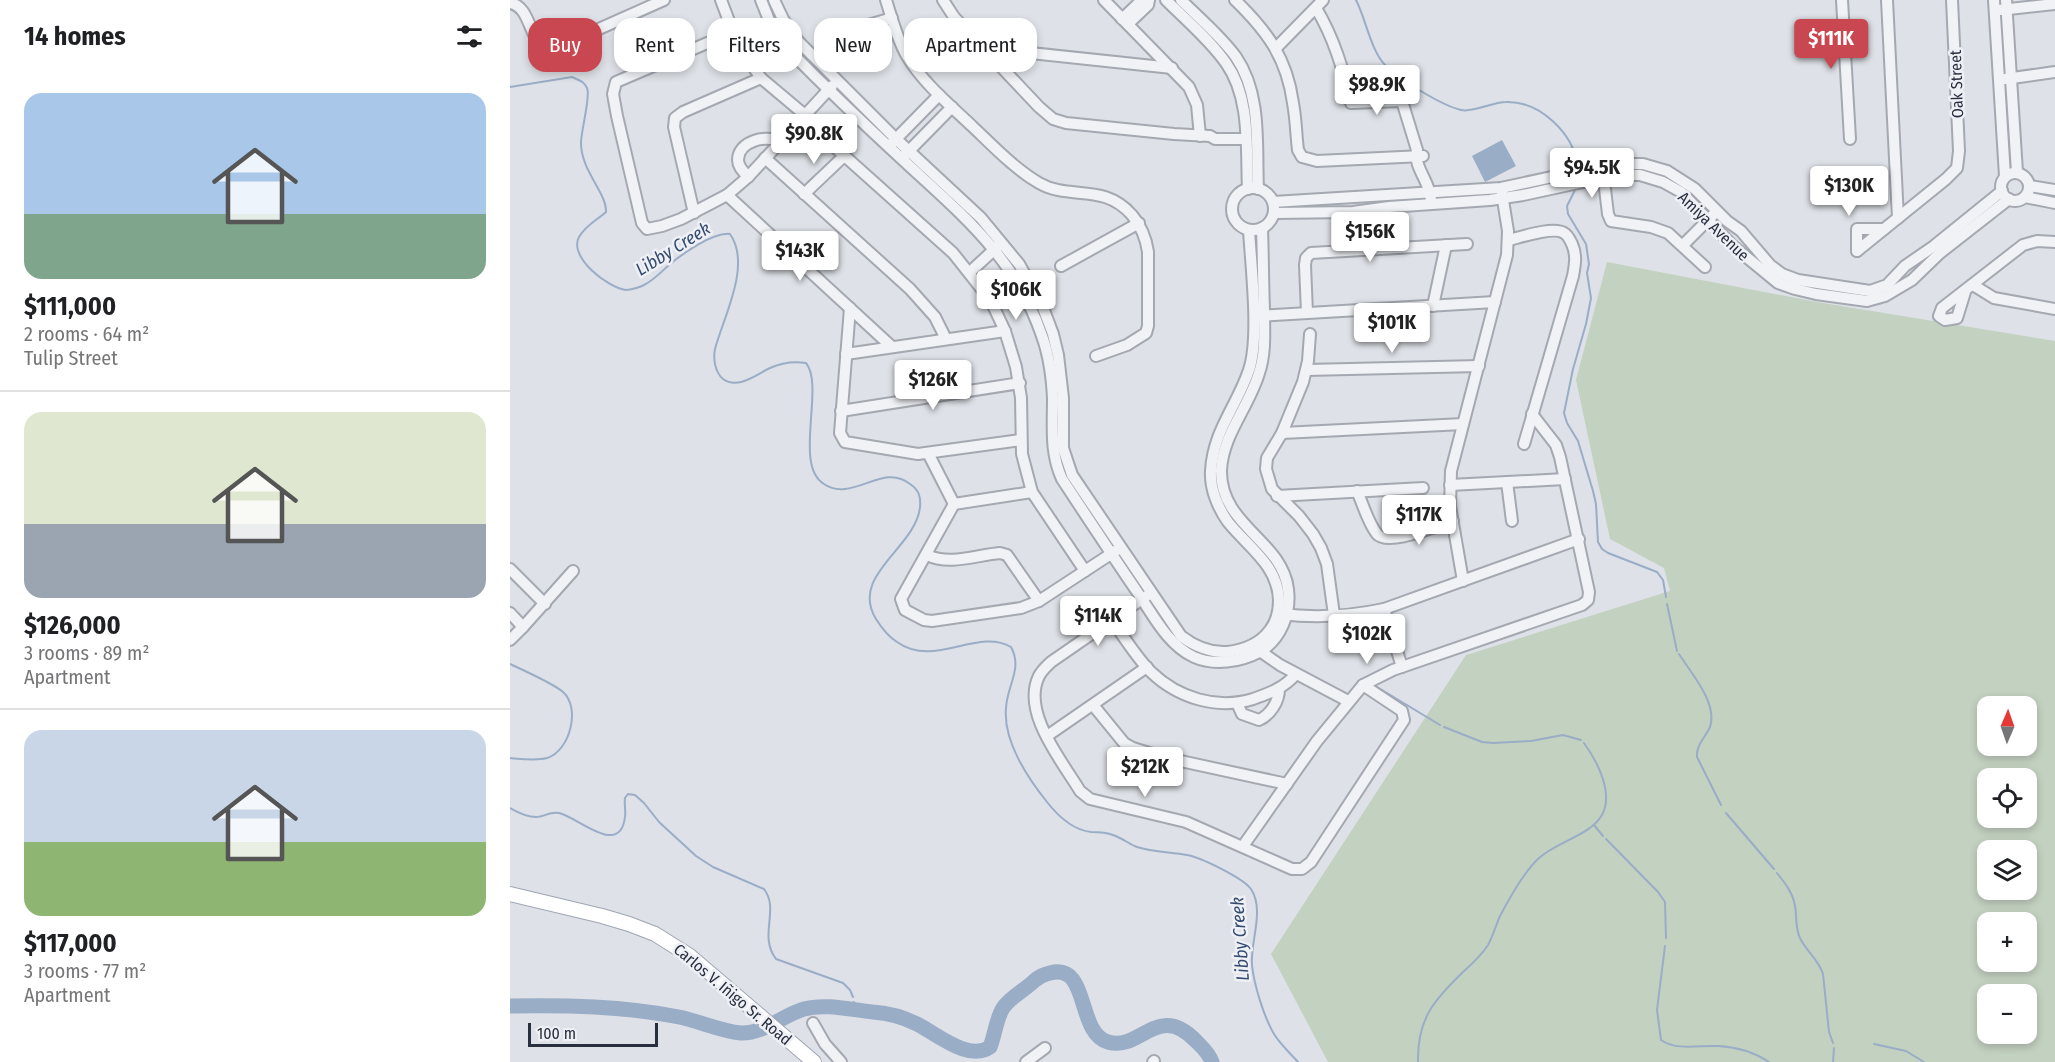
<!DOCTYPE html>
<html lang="en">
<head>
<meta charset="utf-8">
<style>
	:root { --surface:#fff; --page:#f6f6f6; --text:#202124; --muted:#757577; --line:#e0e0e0; --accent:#c94751 }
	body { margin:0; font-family:"Fira Sans Condensed",sans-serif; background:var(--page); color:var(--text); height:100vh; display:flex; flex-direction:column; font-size:22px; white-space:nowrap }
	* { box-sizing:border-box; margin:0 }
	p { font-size:20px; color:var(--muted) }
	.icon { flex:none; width:33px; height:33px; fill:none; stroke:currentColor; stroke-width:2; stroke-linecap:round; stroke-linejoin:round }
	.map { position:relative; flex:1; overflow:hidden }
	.side { display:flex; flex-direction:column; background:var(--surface); width:510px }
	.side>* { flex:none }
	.banner { position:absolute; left:18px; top:18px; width:570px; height:54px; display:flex; gap:12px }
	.needle { width:39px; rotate:2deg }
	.controls { position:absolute; left:1467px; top:696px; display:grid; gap:12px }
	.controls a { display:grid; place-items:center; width:60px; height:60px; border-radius:12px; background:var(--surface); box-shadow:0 3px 9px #0003; font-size:30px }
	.scale { position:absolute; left:18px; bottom:15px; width:130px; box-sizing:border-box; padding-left:6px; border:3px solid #282f3e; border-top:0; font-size:16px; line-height:21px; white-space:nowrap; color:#282f3e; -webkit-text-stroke:4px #eef0f5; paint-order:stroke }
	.price { position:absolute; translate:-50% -51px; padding:0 14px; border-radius:6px; background:#fff; color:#222; font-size:20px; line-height:39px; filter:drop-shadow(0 2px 3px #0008) }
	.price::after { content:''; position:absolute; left:50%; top:36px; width:18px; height:14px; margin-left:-9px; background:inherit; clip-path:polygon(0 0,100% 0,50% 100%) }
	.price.current { background:var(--accent); color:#fff }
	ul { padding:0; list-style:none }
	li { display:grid; align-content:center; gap:12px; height:318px; padding:0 24px }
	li+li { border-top:2px solid var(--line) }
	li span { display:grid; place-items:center; height:186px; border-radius:18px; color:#555 }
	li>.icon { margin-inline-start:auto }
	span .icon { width:108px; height:108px; fill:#fffc; stroke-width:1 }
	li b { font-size:26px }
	h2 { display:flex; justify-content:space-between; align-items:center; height:72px; padding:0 24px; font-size:26px }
	.pill { padding:0 21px; border-radius:18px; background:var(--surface); box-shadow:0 3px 9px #0003; font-size:21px; line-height:54px }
	.pill.current { background:var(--accent); color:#fff }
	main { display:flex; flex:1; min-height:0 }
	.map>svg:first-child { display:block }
</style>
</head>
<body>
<main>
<section class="side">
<h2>14 homes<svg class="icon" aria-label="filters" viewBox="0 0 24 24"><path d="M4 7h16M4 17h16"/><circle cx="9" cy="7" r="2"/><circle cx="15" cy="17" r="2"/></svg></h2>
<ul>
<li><span style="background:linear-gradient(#a9c7e8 65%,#7fa58c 0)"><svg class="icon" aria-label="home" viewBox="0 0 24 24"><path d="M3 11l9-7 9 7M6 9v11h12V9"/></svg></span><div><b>$111,000</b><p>2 rooms · 64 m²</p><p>Tulip Street</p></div></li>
<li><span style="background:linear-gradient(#dfe7d0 60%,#9aa5b1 0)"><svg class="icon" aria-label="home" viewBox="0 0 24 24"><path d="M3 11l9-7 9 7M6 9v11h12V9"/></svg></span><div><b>$126,000</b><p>3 rooms · 89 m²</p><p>Apartment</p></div></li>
<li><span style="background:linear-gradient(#c9d6e8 60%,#8fb573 0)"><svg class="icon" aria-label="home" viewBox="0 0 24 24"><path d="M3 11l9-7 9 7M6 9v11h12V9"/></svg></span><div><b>$117,000</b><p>3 rooms · 77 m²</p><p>Apartment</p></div></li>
</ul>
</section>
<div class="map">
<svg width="1545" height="1062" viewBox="0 0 1545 1062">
	<rect width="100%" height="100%" fill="#dee1e7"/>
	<path fill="#c3d1c0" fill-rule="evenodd" d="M1097 262 1307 302 1545 341V1062H818L761 954 956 655 1160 591 1154 568 1100 539 1066 380ZM1478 706H1516V746H1478ZM1478 778H1516V818H1478ZM1478 850H1516V890H1478ZM1478 922H1516V962H1478ZM1478 994H1516V1034H1478Z"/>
	<polygon fill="#9aadc6" points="992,140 1006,166 975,182 962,156"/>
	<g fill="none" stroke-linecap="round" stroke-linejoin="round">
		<g stroke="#9aadc6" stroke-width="2">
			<path d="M846 0C856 19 861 52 876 66 892 81 931 105 951 110 963 113 982 102 996 102 1030 101 1063 133 1068 166"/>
			<path d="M0 87 62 77C68 80 74 81 77 88 81 96 71 130 71 143 71 171 97 193 96 212 87 220 75 226 69 237 58 257 98 288 116 290 121 290 130 287 134 285 144 280 151 272 159 265 172 254 203 232 220 234 242 265 213 318 205 349 203 359 205 372 213 379 228 390 247 374 260 368 271 363 284 361 296 363 315 386 283 466 314 484 321 489 327 490 335 489 357 487 379 467 400 484 409 490 411 497 410 507 406 548 339 575 366 619 371 627 379 637 387 642 425 669 467 627 501 647 513 669 497 685 496 708 493 740 517 777 537 802 548 816 562 830 581 832 588 832 596 832 603 835 612 838 619 844 627 847 643 852 661 852 677 855 690 857 733 878 741 889 755 910 740 942 742 965 744 985 754 1017 764 1034 770 1044 780 1053 788 1062"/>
			<polyline points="1065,190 1057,206 1058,214 1076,244 1079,264 1077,273 1081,298 1076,324 1063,369 1054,413 1057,423 1068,441 1083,491 1086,504 1088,542 1092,549 1098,553 1147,572 1153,580 1156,597"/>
			<polyline points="1157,604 1167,651"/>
			<path d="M1169 654C1181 673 1208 703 1200 727 1195 738 1186 745 1187 757L1211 805"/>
			<path d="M0 664C13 670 44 684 53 692 71 708 60 751 37 758 26 761 11 759 0 758"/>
			<polyline points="867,687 930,725"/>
			<polyline points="934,727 972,742 983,743 1021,741 1053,735 1071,740"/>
			<path d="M0 808C7 812 18 817 26 817 34 817 40 811 49 813 68 817 110 858 115 817 116 811 114 804 115 798L118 794 125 795 134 803 149 822 186 856 203 867 254 889C270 910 248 935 266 959L333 983 340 990 343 997"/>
			<polyline points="1216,813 1264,869"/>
			<polyline points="1084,825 1093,836"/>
			<polyline points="1096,839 1148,892 1155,902 1156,938"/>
			<path d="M1267 873C1275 883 1283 893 1285 906 1287 917 1285 928 1290 938 1296 951 1309 960 1313 974L1319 1032 1323 1043"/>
			<path d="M1155 946 1147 1010 1151 1040C1166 1051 1191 1045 1208 1046 1226 1047 1244 1052 1259 1062"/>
			<polyline points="344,1002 348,1010"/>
			<polyline points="1364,1044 1396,1051 1414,1062"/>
			<path d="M908 1062C907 1019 924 1000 953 972 962 964 971 956 978 945 983 936 986 925 990 916 999 899 1015 871 1028 859 1045 842 1080 836 1092 815 1104 793 1087 761 1074 743"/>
			<polyline points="1323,1062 1324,1048"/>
		</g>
		<path stroke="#9aadc6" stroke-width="15" d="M0 1006C57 1005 112 1006 169 1017 189 1021 210 1031 231 1033 253 1034 273 1015 294 1009 316 1003 341 1010 363 1012 378 1013 393 1017 407 1024 427 1034 459 1062 480 1047 485 1035 486 1019 493 1008 500 997 515 990 524 981 530 976 533 975 540 973 580 962 566 1033 598 1042 630 1052 648 1001 686 1041 692 1047 699 1053 702 1062"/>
		<g stroke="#a4a8b1" stroke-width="14">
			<g id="minor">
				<polyline points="211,0 228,45 251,78 295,115"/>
				<path d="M251 0 261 25 280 51C316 88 354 124 392 159 451 214 505 256 532 336 539 355 542 378 543 398 543 427 540 453 552 479 577 517 602 555 628 593 643 615 658 645 684 657 704 666 730 662 749 652 771 640 781 613 778 589 772 540 710 526 711 470 713 434 739 407 749 373 756 353 754 331 754 310 753 283 753 256 752 228"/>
				<path d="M264 0 273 19 289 42 386 139 471 218 509 264 532 305 543 334 548 355 553 398V448L562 475 671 636C684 646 701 653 717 652 734 650 750 644 760 630 767 621 769 610 769 600 768 565 738 547 718 522 708 508 700 489 701 471 703 431 727 406 739 370 750 338 741 266 739 230"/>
				<path d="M376 0C382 19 387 39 397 56 413 83 440 105 463 127 483 146 505 169 529 183 560 201 593 182 622 215 632 227 636 238 638 252V326L636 333 617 345 586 356"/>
				<polyline points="433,0 444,17 529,107 543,119 556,123 664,134 700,136 705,139 735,139"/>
				<polyline points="594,0 679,87 687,105 690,136"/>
				<path d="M656 0C676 20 700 40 716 63 741 98 736 148 738 189"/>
				<path d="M671 0C689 18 711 36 726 57 752 95 746 145 748 189"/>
				<path d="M725 0C757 31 777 58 783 103 786 119 786 134 788 150L792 157 807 161 913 156"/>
				<polyline points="1332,0 1340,139"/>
				<polyline points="1377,0 1388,218"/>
				<polyline points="1484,0 1495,176"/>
				<polyline points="1496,0 1507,172"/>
				<path d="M0 3C25 7 17 54 46 48L154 0"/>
				<path d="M806 8C824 38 833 69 841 103L892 101 907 150C903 167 920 181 921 200"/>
				<polyline points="1490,10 1545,4"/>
				<polyline points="612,19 632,0"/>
				<polyline points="618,24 638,5 639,0"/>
				<polyline points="313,31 335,32 382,18"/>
				<polyline points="223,32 106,82 103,94 107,116 132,223 137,229 152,226 171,219 217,195 238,177 322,86"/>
				<polyline points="474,48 662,68"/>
				<polyline points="766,48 813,0"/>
				<polyline points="1495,79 1545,72"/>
				<polyline points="319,142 443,253 481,301 495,331 506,367 511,398 512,454 522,492 575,571"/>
				<polyline points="381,144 429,95"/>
				<polyline points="394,156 442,107"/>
				<polyline points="255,158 400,289 425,317 436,339"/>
				<polyline points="1093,172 1098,214 1101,221 1141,227 1158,233 1195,267"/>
				<circle cx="1505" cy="187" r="14"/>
				<path d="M238 177C234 172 228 167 228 160 228 141 257 134 270 142"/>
				<polyline points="1520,186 1545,190"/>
				<circle cx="743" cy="209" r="21"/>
				<polyline points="294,194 334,156"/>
				<polyline points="217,195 382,347"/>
				<polyline points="1515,197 1545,203"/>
				<polyline points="763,202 991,188 1102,164 1133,164 1157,171 1185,189 1217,221 1231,231 1260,265 1272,274 1288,280 1360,291 1377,285 1395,266 1424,246 1492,191"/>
				<polyline points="184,213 164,127 165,118 173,112 251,78"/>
				<polyline points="764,213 843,212 879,207 980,200 1013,195 1105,175 1130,175 1153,182 1171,192 1223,246 1268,283 1285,289 1306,294 1357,301 1375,296 1402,280 1430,253 1499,199"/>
				<path d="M999 240C1011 237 1044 226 1054 233 1058 235 1060 240 1062 244 1067 255 1065 265 1063 276L1014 444"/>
				<polyline points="1173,245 1203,215"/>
				<polyline points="1347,251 1436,179 1447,168 1449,151 1442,0"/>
				<polyline points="1347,251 1347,229 1374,229"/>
				<polyline points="551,266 629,223"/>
				<polyline points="460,272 488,246"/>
				<polyline points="1463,285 1484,298 1545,309"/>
				<polyline points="1455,292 1447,318 1435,320 1429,316 1432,308 1513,245 1527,241 1545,242"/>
				<polyline points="923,306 936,245"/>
				<polyline points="340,308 330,433 335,442 408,454 511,440"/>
				<polyline points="797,313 795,265 796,258 801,253 957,244"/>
				<polyline points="747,316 985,302"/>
				<polyline points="800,334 798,361 793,382 772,433 757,458 756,469 762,489 789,516 803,534 811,548 817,564 824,615"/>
				<polyline points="336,354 495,331"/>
				<polyline points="796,370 969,366"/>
				<polyline points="331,411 510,383"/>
				<polyline points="772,433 953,424"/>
				<polyline points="418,453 444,504"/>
				<polyline points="997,482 1002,521"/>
				<polyline points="940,485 1055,479"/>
				<path d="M847 491C853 504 858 523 867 534 878 547 928 525 943 521"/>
				<polyline points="767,496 913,488"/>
				<polyline points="444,504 391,599 395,610 414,620 422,621 511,608 529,601 607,550"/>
				<polyline points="444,504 522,492"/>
				<path d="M417 555C440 566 466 555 490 553L497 555 529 601"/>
				<polyline points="0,569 35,604"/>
				<polyline points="953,581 940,506 941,471 997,255 998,231 992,194"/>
				<path d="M638 595 541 662C537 666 532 670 529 676 511 712 552 761 570 791L580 799 676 822 782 869H792L801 862 894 720 892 711 853 685"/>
				<polyline points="874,609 892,667"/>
				<polyline points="0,613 13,627 63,571"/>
				<path d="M771 614C804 618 841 616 874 609L1069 539"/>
				<path d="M602 620C614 637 626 657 641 672 668 698 707 710 743 699 760 693 774 688 786 674"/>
				<polyline points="0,640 13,627"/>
				<polyline points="747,649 770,665 838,701"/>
				<path d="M727 703 732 714 749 720C760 715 769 702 769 689"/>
				<polyline points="583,705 614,743 623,748 652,757 777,784"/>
				<polyline points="537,736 637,667"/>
				<polyline points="733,846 807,741 853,685 883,670 1072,605 1078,600 1079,592 1050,457 1046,445 1022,414"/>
				<polyline points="303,1023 315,1044 331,1062"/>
				<polyline points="516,1062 535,1048"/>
				<polyline points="643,1062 644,1061"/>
			</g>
		</g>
		<g stroke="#9ea5b3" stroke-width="16">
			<polyline id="major" points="0,894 92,916 119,924 145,934 180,956 304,1062"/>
		</g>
		<use href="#minor" stroke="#f1f2f6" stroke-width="10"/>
		<use href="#major" stroke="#fff" stroke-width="14"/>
	</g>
	<g text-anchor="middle" stroke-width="5" stroke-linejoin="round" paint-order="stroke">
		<g font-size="16" fill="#282f3e" stroke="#eef0f5">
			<text transform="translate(1446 84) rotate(-92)" y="6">Oak Street</text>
			<text transform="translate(1204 226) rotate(44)" y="6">Amiya Avenue</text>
			<text transform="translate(223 994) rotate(40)" y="6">Carlos V. Iñigo Sr. Road</text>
		</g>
		<g font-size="18" font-style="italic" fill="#344b70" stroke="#eef0f5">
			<text transform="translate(163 249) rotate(-32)" y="6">Libby Creek</text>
			<text transform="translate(730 939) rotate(-94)" y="6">Libby Creek</text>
		</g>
	</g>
</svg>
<div class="controls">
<a><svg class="needle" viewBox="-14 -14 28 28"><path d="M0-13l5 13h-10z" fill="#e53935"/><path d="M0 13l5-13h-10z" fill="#757577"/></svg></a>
<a><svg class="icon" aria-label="locate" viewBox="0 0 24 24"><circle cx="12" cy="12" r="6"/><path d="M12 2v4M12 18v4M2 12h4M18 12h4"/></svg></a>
<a><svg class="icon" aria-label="layers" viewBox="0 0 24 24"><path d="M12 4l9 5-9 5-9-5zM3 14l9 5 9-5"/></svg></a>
<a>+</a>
<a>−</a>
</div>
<div class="scale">100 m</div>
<b class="price current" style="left:1321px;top:70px">$111K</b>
<b class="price" style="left:867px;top:116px">$98.9K</b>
<b class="price" style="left:304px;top:165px">$90.8K</b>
<b class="price" style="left:1082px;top:199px">$94.5K</b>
<b class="price" style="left:1339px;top:217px">$130K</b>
<b class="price" style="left:860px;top:263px">$156K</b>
<b class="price" style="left:290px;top:282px">$143K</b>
<b class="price" style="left:506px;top:321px">$106K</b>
<b class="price" style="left:882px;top:354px">$101K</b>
<b class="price" style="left:423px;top:411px">$126K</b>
<b class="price" style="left:909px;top:546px">$117K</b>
<b class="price" style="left:588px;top:647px">$114K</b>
<b class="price" style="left:857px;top:665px">$102K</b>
<b class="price" style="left:635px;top:798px">$212K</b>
<div class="banner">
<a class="pill current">Buy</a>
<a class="pill">Rent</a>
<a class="pill">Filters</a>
<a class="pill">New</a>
<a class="pill">Apartment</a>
</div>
</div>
</main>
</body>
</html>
